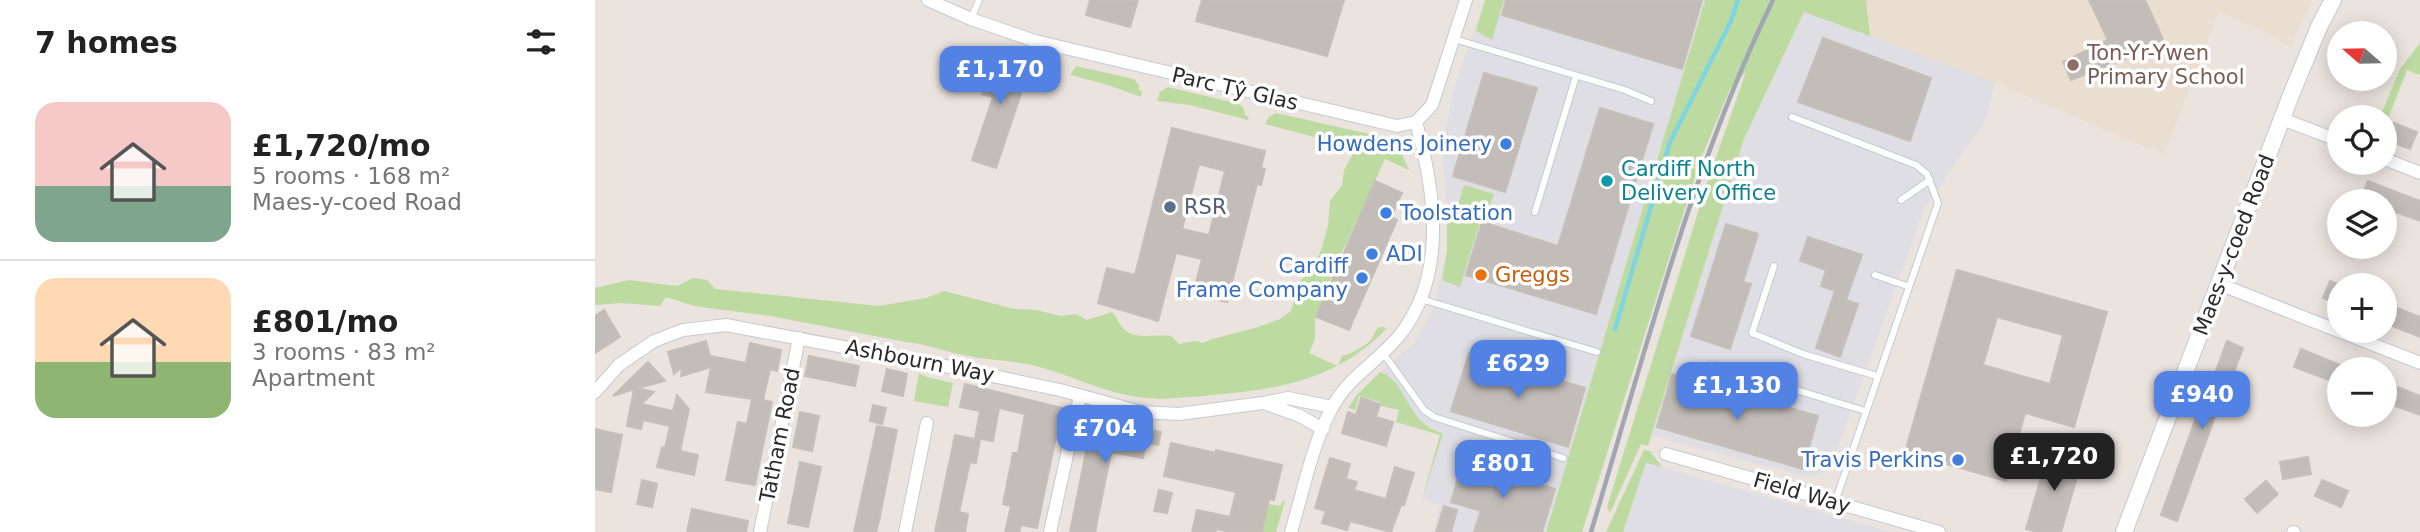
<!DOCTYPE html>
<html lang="en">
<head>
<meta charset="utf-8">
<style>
	:root { --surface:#fff; --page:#f6f6f6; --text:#222; --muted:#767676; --line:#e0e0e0; --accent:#5182e4 }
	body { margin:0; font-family:"DejaVu Sans",sans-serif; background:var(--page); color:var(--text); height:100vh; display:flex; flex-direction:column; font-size:26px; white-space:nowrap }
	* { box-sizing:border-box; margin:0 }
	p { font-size:23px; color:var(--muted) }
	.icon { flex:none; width:38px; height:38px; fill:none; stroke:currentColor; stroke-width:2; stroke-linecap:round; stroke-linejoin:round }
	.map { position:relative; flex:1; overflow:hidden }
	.panel { display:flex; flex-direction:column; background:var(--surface); width:595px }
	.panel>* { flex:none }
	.needle { width:46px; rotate:290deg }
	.tools { position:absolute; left:1732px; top:21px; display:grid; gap:14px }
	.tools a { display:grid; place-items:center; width:70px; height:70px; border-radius:50%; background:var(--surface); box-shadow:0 4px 18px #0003; font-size:35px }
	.price { position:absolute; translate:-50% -60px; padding:0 16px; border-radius:14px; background:var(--accent); color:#fff; font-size:23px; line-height:46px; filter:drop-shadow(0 2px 4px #0008) }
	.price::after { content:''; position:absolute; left:50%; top:42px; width:21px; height:16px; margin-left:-10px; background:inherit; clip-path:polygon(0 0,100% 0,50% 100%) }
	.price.on { background:#222; color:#fff }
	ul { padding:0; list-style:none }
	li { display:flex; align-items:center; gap:21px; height:175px; padding:0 35px }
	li+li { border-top:2px solid var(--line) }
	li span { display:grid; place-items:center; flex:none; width:196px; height:140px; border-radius:21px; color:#555 }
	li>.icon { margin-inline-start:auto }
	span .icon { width:84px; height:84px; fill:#fffc; stroke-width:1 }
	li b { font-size:30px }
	h2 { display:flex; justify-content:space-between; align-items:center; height:84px; padding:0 35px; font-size:30px }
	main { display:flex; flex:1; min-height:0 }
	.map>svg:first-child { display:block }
</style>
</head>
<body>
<main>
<section class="panel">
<h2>7 homes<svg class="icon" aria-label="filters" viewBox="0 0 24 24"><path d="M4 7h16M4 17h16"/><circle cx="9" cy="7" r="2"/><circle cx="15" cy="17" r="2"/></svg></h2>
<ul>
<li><span style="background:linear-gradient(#f6c9c9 60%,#7fa58c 0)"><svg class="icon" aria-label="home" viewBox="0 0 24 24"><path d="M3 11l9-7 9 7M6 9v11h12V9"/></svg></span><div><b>£1,720/mo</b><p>5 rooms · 168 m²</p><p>Maes-y-coed Road</p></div></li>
<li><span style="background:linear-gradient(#ffd9b3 60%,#8fb573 0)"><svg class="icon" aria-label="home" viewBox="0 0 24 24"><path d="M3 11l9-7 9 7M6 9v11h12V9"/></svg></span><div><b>£801/mo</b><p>3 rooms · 83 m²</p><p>Apartment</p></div></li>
</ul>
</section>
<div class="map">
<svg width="1825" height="532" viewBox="0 0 1825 532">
	<rect width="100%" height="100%" fill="#ebe3de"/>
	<g fill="#dfdee4">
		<polygon points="890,0 1110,0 951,532 838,532 845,505 827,499 845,435 801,422 804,410 786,406 786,402 764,396 760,410 753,408 761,396 785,372 820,342 837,312 852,251 854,224 848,164 851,125 862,79"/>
		<polygon points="1210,11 1400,83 1390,121 1329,209 1236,466 1229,473 1213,477 1057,436 1149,139"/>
		<polygon points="1051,463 1296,532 1028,532"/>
	</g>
	<polygon fill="#eaded0" points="1271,0 1717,0 1696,46 1624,11 1569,155 1400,83 1275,36"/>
	<g fill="#bddba1">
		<polygon points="890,0 909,0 897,40 881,31"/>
		<polygon points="1110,0 1271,0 1275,36 1209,12 1149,139 1053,446 1046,444 1015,513 1012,507 1112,183 1151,72 1135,89 1105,161 987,532 951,532"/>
		<polygon points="1825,43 1825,75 1812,70 1790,126 1790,117 1785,117 1805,69"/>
		<polygon points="481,66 539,79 544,85 544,90 547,91 546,97 510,84 475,75"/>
		<polygon points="573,87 644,104 648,107 650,115 654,117 653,120 595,105 562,101 565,92"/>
		<path d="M681 113 792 138 807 154 814 170 790 159 742 263 720 318V339L714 353 743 366 747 356C756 354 768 347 775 341 782 333 779 324 792 328 742 380 686 389 618 395 593 397 568 401 543 397 506 392 472 373 436 365 414 360 390 360 368 355 348 351 331 344 311 342L175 316 99 306 71 297 65 306 25 303 0 305V288L34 280 82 286 98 278 112 280 120 289 284 306 331 298 349 291 419 309 441 310 466 316 481 314 492 320 517 312C522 317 523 322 527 327 538 341 561 334 576 336L584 344 600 341 608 343 617 339 660 328 685 319 696 311 703 283 717 270 727 248 733 225 735 201 747 185 749 170 761 148 670 124 674 117Z"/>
		<polygon points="869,185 899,194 892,214 863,205"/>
		<polygon points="852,208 886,219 865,287 847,280 852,251"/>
		<path d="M785 372C806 378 812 409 828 423 833 428 842 431 848 434L827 499 845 435 801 422 804 410 786 406V402L764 396 760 410 753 408 761 396Z"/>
		<polygon points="324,373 331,377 358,383 353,407 319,401"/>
		<polygon points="1049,450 1055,451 1067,467 1051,463 1028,532 1011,532"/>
		<polygon points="688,501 690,501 681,532 667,532 673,504 685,506"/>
	</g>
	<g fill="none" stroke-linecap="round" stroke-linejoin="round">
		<polyline stroke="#7ed4e0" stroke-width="4.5" points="1020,329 1075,142 1136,21 1143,0"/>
	</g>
	<g fill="#c3bdba" stroke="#c6bfb8" stroke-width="2" fill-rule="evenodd">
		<polygon points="495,0 543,0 535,27 491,15"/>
		<polygon points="607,0 749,0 732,56 601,21"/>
		<polygon points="911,0 1107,0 1087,69 907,15"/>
		<polygon points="1494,0 1550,0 1568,39 1530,59 1476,80 1468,62 1513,40"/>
		<polygon points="1228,38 1336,78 1315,141 1203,102"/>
		<polygon points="401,52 436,64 401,168 377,160 398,97 387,94"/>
		<polygon points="889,73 942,88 910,192 858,176"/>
		<polygon points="1005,108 1058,124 1001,314 871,275 887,222 963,246"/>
		<polygon points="1799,123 1822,132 1815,149 1792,140"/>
		<path d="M577 128 670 151 666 168 670 169 666 185 662 184 632 302 598 294 607 259 581 253 563 321 503 303 512 268 540 275ZM604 164 630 171 614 235 587 229Z"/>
		<polygon points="780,181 807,193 796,217 802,220 754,330 721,317"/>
		<polygon points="1773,181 1825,201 1825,221 1790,208 1790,201 1774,201 1766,198"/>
		<polygon points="1131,224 1163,234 1148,282 1156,284 1135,349 1096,336"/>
		<polygon points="1213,237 1267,255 1251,300 1263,304 1245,357 1221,348 1240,291 1226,286 1231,270 1205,261"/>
		<path d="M1362 270 1512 312 1479 427 1430 413 1411 481 1310 452ZM1402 317 1468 335 1455 384 1388 365Z"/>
		<polygon points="1735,281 1745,285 1745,305 1728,298"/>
		<polygon points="1790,303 1825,317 1825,337 1790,323"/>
		<polygon points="9,310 25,337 0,353 0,316"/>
		<polygon points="111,341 115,356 151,363 155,343 186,350 182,371 175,369 168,400 177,402 160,485 131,480 143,422 152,424 157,399 111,392 116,367 86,376 87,367 79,374 73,352"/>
		<polygon points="1632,341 1648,348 1624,411 1622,411 1582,521 1566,515 1602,415 1604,416"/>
		<polygon points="1706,349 1745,365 1745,384 1699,367"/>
		<polygon points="874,353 990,388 973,447 856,411"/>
		<polygon points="214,356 264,366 260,386 210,376"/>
		<polygon points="53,362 70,381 42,388 59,392 46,404 78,411 82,395 94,409 85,451 103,455 99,475 62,467 67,447 70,448 75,426 48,420 46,429 32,426 39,389 18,396"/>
		<polygon points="292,369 312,374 308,396 287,391"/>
		<polygon points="1077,374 1223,416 1208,469 1062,427"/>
		<polygon points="1790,382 1825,396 1825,415 1790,402"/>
		<polygon points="370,384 467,408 442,528 426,525 424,532 410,532 416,506 408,504 418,453 423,453 430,414 404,408 398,441 380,438 385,411 365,407"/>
		<polygon points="766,398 785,404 781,417 798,422 791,446 747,433 753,412 761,415"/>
		<polygon points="278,405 291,408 287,424 275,421"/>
		<polygon points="205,412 224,416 217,451 198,447"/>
		<polygon points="498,417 566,432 563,445 551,442 548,458 516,452 500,532 475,532"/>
		<polygon points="282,426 302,430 284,521 281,532 259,532"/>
		<polygon points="0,429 27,435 16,492 0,489"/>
		<polygon points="360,435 385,440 381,463 375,462 364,512 373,514 370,532 340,532"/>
		<polygon points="576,443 621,453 621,450 687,465 679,500 674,499 667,532 636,532 621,529 621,532 597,532 602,510 635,517 641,492 569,476"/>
		<polygon points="1454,450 1487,460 1466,532 1442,532 1431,529"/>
		<polygon points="1713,457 1716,474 1688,479 1685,462"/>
		<polygon points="735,458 755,464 751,479 762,482 759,490 791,499 800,467 819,473 809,505 806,505 796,532 755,521 752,530 727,523 731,511 720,508"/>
		<polygon points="868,461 960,489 947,532 879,532 886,511 856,502"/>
		<polygon points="205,462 226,467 213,527 193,523"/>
		<polygon points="47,480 62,484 57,507 42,504"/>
		<polygon points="1727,480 1753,491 1746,507 1720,496"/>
		<polygon points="1671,481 1683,494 1662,513 1650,499"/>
		<polygon points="564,490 577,493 572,513 559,511"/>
		<polygon points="849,506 862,510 856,532 841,532"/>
		<polygon points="97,509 153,521 151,532 92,532"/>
	</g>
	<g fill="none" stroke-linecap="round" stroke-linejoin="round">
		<g stroke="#c5cad2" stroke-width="8">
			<g id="lane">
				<polyline points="376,19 384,0"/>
				<polyline points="859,39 1030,90 1056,101"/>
				<polyline points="1197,117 1321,165 1332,174 1343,203 1240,502"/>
				<polyline points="1306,200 1335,180"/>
				<polyline points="940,212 981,76"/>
				<polyline points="1179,266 1157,333 1208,354 1282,376"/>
				<polyline points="1280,275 1312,286"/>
				<polyline points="826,299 1002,352"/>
				<polyline points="788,353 829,410 839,417 968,458"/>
				<polyline points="1117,364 1270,411"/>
			</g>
		</g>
		<g stroke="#c5cad2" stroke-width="14">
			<g id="street">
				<polyline points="333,0 376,19 440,41 802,126 821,122 837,105 871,0"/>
				<polyline points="1687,119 1745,141"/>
				<polyline points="1790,159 1825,173"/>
				<polyline points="1624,284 1825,363"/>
				<polyline points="0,392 24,365 59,341 88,330 131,325 350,366 465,390 546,412 584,414 668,403 693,398 737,407"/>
				<polyline points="669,403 705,416 728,429"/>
				<polyline points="1071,454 1344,532"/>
				<polyline points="165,532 204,338"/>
				<polyline points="310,532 332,423"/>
				<polyline points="455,532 485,396"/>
				<path d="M696 532C708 492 719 436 741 401 757 375 784 360 804 336 853 276 840 191 821 122"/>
				<polyline points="1698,532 1699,532"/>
			</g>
		</g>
		<g stroke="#c5cad2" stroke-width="18">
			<polyline id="secondary" points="1529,532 1696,95 1724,27 1738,0"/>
		</g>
		<use href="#lane" stroke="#fff" stroke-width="6"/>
		<use href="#street" stroke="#fff" stroke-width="12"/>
		<use href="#secondary" stroke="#fff" stroke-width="16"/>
		<path stroke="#a1a6b2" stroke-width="4.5" d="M996 532C1050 353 1096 169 1178 0"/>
	</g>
	<circle fill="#8d6e63" stroke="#fff" stroke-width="2.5" cx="1478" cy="65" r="7"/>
	<g fill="#3f7fe0" stroke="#fff" stroke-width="2.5">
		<circle cx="911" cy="144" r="7"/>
		<circle cx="791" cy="213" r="7"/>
		<circle cx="777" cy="254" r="7"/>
		<circle cx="767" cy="278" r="7"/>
		<circle cx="1363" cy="460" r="7"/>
	</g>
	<circle fill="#0f9aa8" stroke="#fff" stroke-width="2.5" cx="1012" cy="181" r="7"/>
	<circle fill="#5c6f8a" stroke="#fff" stroke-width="2.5" cx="575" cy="207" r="7"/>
	<circle fill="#e8710a" stroke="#fff" stroke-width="2.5" cx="886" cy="275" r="7"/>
	<g text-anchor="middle" stroke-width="7" stroke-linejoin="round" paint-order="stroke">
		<g font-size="21" fill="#785e54" stroke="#fff" text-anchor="start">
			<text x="1492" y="60">Ton-Yr-Ywen<tspan x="1492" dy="24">Primary School</tspan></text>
		</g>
		<g font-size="21" fill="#2a2a2a" stroke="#fff">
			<text transform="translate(640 89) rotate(13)" y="7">Parc Tŷ Glas</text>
			<text transform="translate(1639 245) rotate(-69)" y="7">Maes-y-coed Road</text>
			<text transform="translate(325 361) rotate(11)" y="7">Ashbourn Way</text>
			<text transform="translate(185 435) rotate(-79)" y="7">Tatham Road</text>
			<text transform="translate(1207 493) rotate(16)" y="7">Field Way</text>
		</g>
		<g font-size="21" fill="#366cbe" stroke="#fff" text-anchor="end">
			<text x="897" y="151">Howdens Joinery</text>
			<text x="805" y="220" text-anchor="start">Toolstation</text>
			<text x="791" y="261" text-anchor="start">ADI</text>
			<text x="753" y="273">Cardiff<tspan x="753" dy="24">Frame Company</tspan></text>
			<text x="1349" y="467">Travis Perkins</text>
		</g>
		<g font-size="21" fill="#0d838f" stroke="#fff" text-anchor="start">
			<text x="1026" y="176">Cardiff North<tspan x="1026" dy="24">Delivery Office</tspan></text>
		</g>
		<g font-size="21" fill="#4e5e75" stroke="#fff" text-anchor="start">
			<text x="589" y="214">RSR</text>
		</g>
		<g font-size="21" fill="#c56008" stroke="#fff" text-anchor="start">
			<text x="900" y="282">Greggs</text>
		</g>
	</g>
</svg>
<div class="tools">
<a><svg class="needle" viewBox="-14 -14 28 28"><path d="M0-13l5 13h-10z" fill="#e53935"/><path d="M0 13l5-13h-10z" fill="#767676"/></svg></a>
<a><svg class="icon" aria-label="locate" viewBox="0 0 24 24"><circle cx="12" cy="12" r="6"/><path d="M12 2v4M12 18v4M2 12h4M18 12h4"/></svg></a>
<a><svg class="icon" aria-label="layers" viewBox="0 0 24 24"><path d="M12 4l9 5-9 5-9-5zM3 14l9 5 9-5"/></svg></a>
<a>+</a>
<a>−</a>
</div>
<b class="price" style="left:405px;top:106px">£1,170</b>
<b class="price" style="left:923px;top:400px">£629</b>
<b class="price" style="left:1142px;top:422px">£1,130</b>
<b class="price" style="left:1607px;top:431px">£940</b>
<b class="price" style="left:510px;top:465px">£704</b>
<b class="price on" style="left:1459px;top:493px">£1,720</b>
<b class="price" style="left:908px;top:500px">£801</b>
</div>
</main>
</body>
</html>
